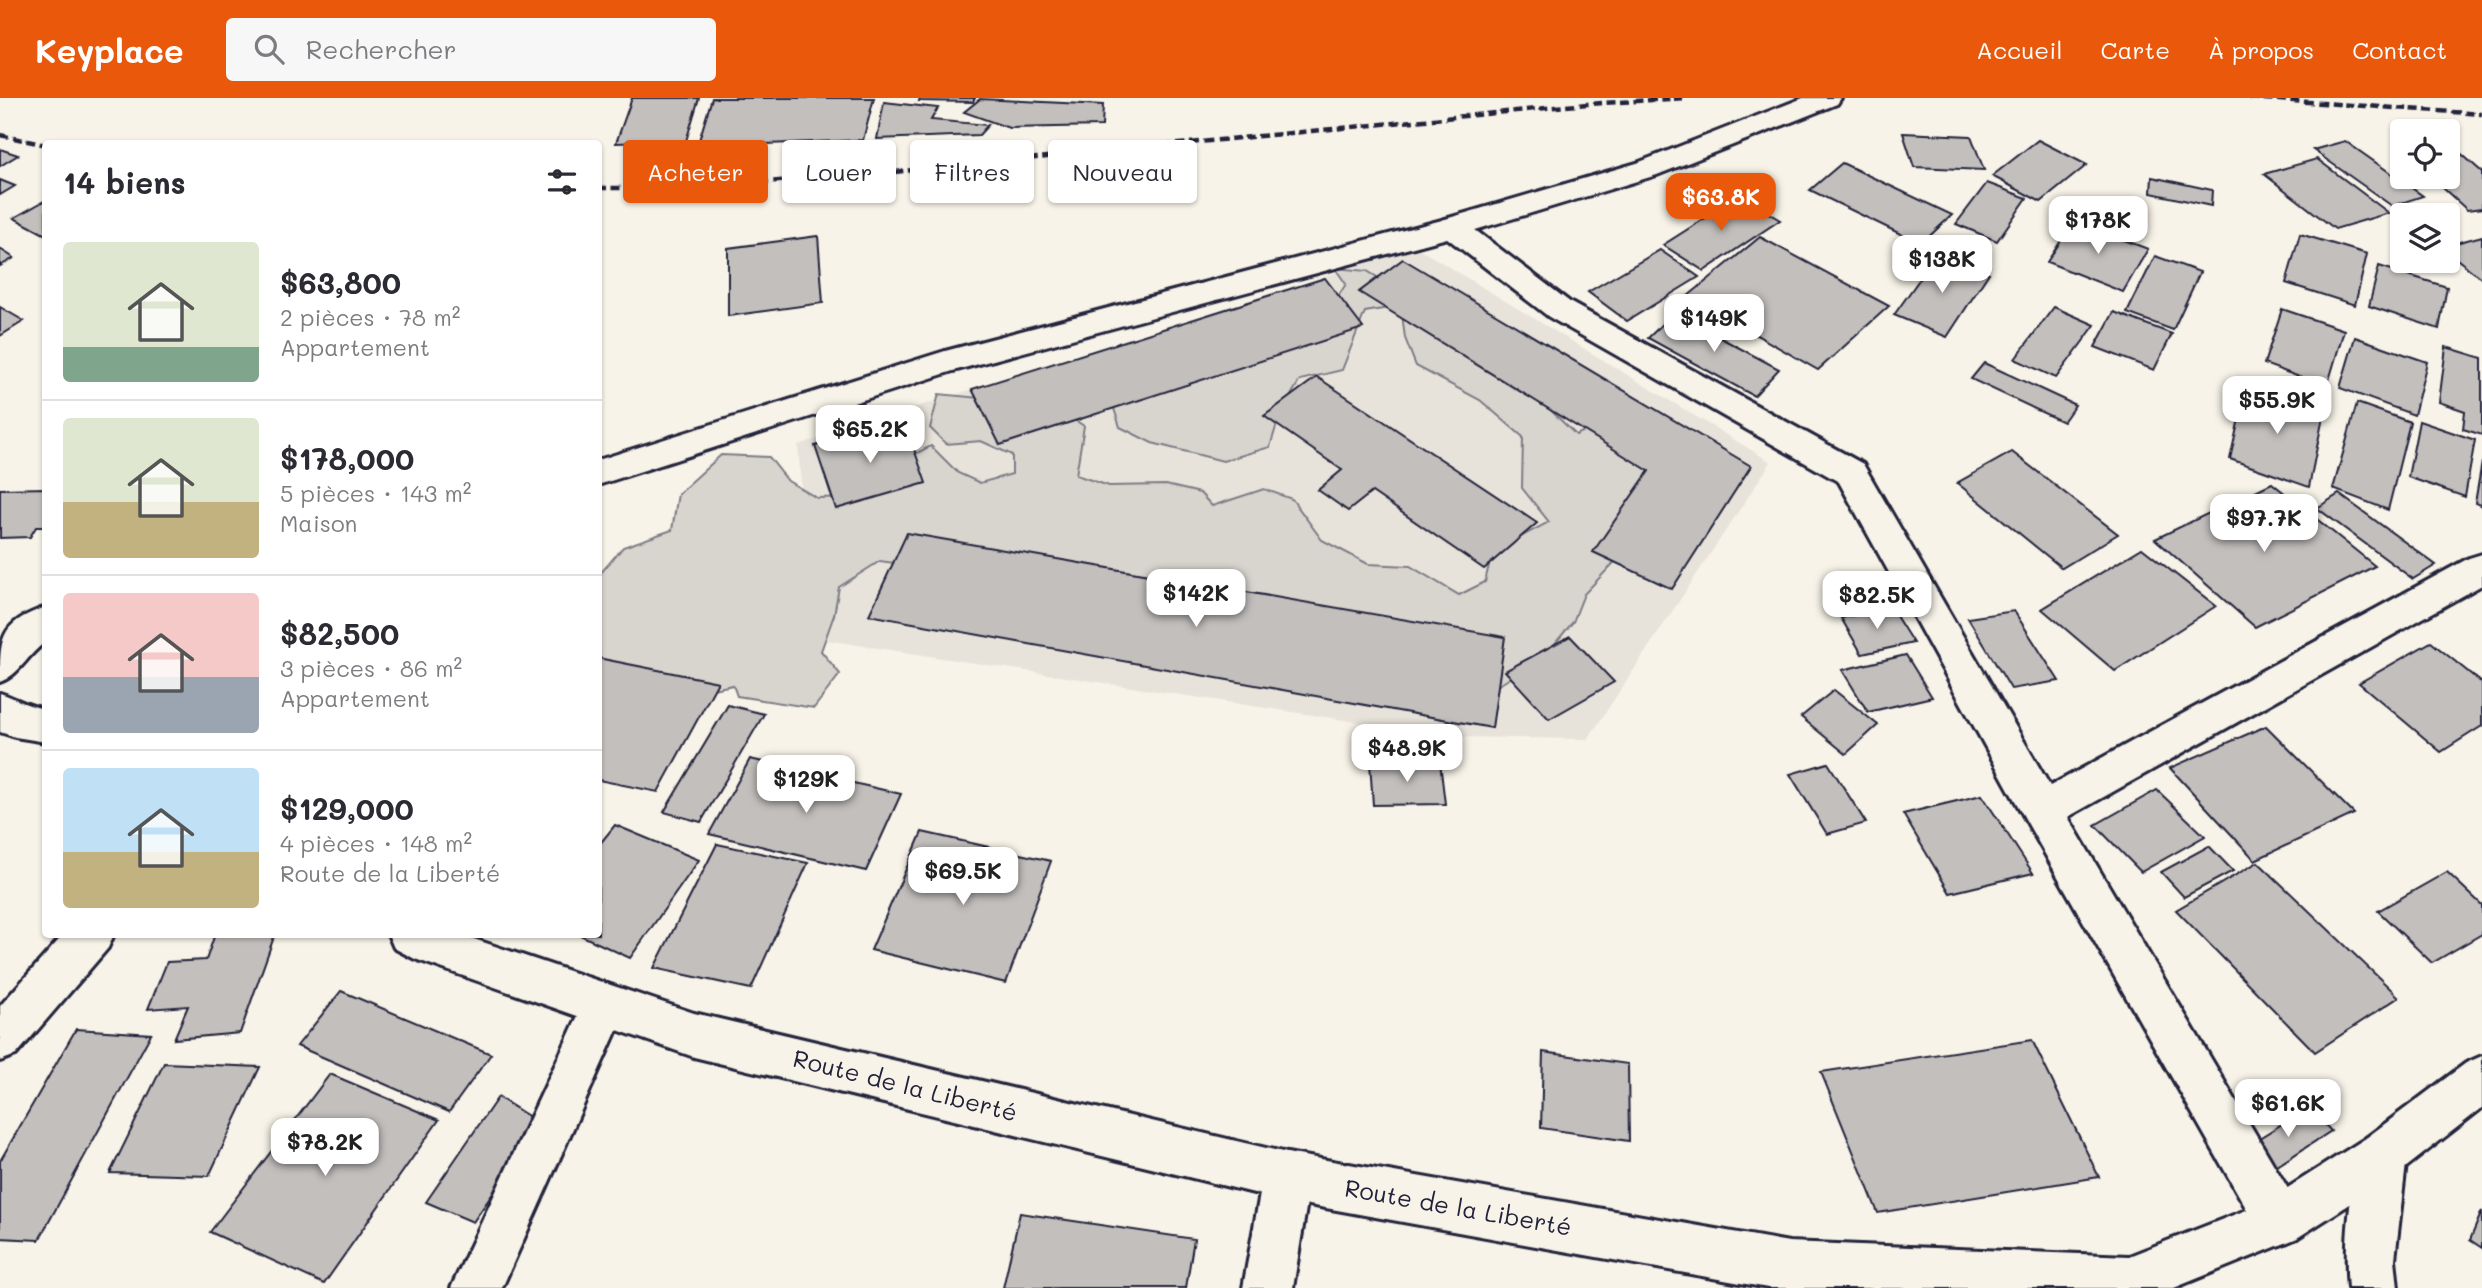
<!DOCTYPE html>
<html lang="fr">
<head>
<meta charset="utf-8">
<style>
	:root { --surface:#fff; --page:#f7f7f7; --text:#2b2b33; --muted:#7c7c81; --line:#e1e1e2; --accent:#ea580c }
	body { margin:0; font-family:Mali,sans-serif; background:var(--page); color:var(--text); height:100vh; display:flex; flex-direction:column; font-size:26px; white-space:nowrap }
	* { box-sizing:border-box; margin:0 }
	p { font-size:23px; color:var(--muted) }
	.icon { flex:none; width:38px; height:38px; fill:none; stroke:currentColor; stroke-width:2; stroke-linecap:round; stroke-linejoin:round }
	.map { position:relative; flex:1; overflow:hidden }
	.drawer { position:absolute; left:42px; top:42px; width:560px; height:798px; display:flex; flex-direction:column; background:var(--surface); border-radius:7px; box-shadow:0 2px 5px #0004 }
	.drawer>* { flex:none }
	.guide { position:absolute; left:623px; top:42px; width:665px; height:63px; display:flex; gap:14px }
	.tools { position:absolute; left:2390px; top:21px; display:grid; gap:14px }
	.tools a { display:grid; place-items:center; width:70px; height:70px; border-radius:7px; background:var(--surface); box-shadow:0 2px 5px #0004; font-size:35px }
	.price { position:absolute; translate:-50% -60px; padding:0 16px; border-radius:14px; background:#fff; color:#222; font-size:23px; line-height:46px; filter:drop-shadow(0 2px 4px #0008) }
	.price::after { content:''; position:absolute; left:50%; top:42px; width:21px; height:16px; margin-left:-10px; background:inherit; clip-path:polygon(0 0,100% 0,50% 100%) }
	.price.on { background:var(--accent); color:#fff }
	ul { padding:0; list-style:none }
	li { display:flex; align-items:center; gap:21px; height:175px; padding:0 21px }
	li+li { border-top:2px solid var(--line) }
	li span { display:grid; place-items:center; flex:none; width:196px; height:140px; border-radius:7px; color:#555 }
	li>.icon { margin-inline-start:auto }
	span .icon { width:84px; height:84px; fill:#fffc; stroke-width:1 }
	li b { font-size:30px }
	h2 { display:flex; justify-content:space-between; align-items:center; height:84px; padding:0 21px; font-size:30px }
	.chip { padding:0 24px; border-radius:7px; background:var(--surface); box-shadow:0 2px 5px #0004; font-size:24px; line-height:63px }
	.chip.on { background:var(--accent); color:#fff }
	header { display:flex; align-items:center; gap:42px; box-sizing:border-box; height:98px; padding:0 35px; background:var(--accent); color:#fff }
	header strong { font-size:33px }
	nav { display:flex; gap:38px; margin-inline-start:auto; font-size:24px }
	.search { width:490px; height:63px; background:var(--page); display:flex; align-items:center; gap:18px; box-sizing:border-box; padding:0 24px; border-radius:7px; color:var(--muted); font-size:26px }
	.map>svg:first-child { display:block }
</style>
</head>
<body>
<header>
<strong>Keyplace</strong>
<div class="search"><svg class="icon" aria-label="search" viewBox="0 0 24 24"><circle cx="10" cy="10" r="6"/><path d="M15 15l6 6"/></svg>Rechercher</div>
<nav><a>Accueil</a><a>Carte</a><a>À propos</a><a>Contact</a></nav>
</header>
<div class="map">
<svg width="2482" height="1190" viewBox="0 0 2482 1190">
	<rect width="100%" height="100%" fill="#f7f3e8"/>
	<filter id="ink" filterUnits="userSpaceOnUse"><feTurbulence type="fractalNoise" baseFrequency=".0143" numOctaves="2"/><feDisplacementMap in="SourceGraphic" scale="14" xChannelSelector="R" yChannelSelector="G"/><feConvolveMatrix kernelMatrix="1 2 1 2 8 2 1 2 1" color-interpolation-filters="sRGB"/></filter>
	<g filter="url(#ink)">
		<polygon fill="#e7e3db" points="1416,149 1771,364 1588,641 1454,639 813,540 798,347"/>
		<polygon fill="#d8d5cf" stroke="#7d7c85" stroke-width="2" points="1335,170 1367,173 1389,186 1525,287 1576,337 1609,321 1683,342 1631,447 1584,496 1573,524 1542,561 1487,594 930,470 880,463 839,489 834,517 821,553 840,576 814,610 737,598 733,587 683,597 599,580 599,477 623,449 672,432 678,396 721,357 769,359 788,383 817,400 852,399 886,370 931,348 958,375 980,385 1012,376 1012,357 981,343 946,346 930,330 939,296 1051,307 1084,328 1076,377 1109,388 1166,387 1200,395 1212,408 1264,391 1292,401 1322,442 1368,466 1410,468 1459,497 1485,484 1492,454 1549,424 1522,390 1523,339 1480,302 1416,268 1405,240 1401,208 1365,214 1342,272 1300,282 1280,316 1270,349 1223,363 1152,345 1120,329 1110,298 1324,220 1346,186"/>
		<g fill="#c2bfbd" stroke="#22223b" stroke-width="2">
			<polygon points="632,0 699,0 686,43 616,45"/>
			<polygon points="712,0 874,0 863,42 697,49"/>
			<polygon points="920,0 975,0 973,4 919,3"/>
			<polygon points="980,1 1103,7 1102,28 1009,30 964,14"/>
			<polygon points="884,4 938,10 931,22 988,27 979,37 877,41"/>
			<polygon points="1903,35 1971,38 1984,72 1914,69"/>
			<polygon points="2038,42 2087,67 2041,104 1992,78"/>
			<polygon points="2345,43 2423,98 2392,108 2313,52"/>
			<polygon points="0,51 18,57 0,68"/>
			<polygon points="2457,52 2482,74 2482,110 2467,112 2431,79 2448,79 2448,53"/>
			<polygon points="2317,61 2389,115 2335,131 2264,76"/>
			<polygon points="1842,65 1952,117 1921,146 1810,92"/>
			<polygon points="2152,79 2212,92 2211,108 2151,95"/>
			<polygon points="0,82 15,88 0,97"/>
			<polygon points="1987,85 2027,100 1997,143 1956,126"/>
			<polygon points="1740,98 1780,122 1704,173 1663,147"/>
			<polygon points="46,102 46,137 14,120"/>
			<polygon points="2074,123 2148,151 2123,194 2047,164"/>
			<polygon points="2300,136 2367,156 2355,207 2286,185"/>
			<polygon points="818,138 823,205 728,218 728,150"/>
			<polygon points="2482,138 2482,181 2448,154 2448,147"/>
			<polygon points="1760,139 1889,208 1818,272 1688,198"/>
			<polygon points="0,151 14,160 0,168"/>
			<polygon points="1660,152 1699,179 1627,223 1588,194"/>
			<polygon points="1938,155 1989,175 1947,239 1894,217"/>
			<polygon points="2155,158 2200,174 2173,232 2127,215"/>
			<polygon points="1403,161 1751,368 1672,491 1593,454 1649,373 1359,194"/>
			<polygon points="2379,168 2447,189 2439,231 2369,208"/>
			<polygon points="1325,180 1363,230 1000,347 972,291"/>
			<polygon points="0,209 24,223 0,238"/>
			<polygon points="2054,209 2095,227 2056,280 2015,261"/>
			<polygon points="2282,211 2344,232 2327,289 2264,266"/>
			<polygon points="2114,214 2172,236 2154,272 2095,249"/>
			<polygon points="1674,215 1779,271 1754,298 1648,240"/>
			<polygon points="2355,239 2427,264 2414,317 2340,290"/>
			<polygon points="2446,249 2482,260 2482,337 2463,331 2465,313 2439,304"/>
			<polygon points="1984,265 2075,307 2063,324 1971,281"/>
			<polygon points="1317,279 1537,425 1484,471 1372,394 1348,413 1318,392 1342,372 1264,318"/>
			<polygon points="2246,289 2324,314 2309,389 2230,361"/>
			<polygon points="2357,305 2410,324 2388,412 2333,391"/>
			<polygon points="904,323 926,385 836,411 815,348"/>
			<polygon points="2419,323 2475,342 2465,399 2408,379"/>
			<polygon points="2012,354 2118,436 2062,470 1957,385"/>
			<polygon points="2482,364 2482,408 2475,405"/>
			<polygon points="2272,385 2375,468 2255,529 2155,441"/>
			<polygon points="46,390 46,429 36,429 30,439 0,440 0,391"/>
			<polygon points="2339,396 2436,467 2413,481 2317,410"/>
			<polygon points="907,435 1505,539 1492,630 869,517"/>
			<polygon points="2142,450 2216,508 2115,573 2042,511"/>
			<polygon points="1891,510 1913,545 1862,556 1841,520"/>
			<polygon points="2014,513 2059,583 2011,591 1968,520"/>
			<polygon points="1570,538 1614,584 1549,621 1505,573"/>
			<polygon points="2431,544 2482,585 2482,628 2441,654 2359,585"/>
			<polygon points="1906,557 1932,599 1868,614 1842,572"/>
			<polygon points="598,560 718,584 658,694 598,682"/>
			<polygon points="1834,592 1878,627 1846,656 1801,619"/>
			<polygon points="728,607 764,616 701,724 664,714"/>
			<polygon points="2266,628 2354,716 2255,762 2170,670"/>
			<polygon points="750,661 901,696 866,773 709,736"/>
			<polygon points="1440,664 1445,706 1373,707 1370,665"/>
			<polygon points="1828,665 1866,725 1827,736 1790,676"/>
			<polygon points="2157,692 2205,738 2141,774 2095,727"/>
			<polygon points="1982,697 2033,775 1950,795 1903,716"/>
			<polygon points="615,727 699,762 630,860 578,836 598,836 598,748"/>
			<polygon points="922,734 1051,763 1006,885 871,852"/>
			<polygon points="717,746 808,765 751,891 654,870"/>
			<polygon points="2209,748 2233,773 2184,799 2161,774"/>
			<polygon points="2258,764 2399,899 2315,954 2176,812"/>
			<polygon points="2447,774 2482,807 2482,836 2432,865 2378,813"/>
			<polygon points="215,836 275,836 240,935 174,941 188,908 148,911 167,864 206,862"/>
			<polygon points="341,893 491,956 449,1014 297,948"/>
			<polygon points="76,931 151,936 39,1142 0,1140 0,1063"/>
			<polygon points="2032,942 2099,1079 1878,1115 1821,974"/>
			<polygon points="1543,954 1628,966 1629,1043 1541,1030"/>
			<polygon points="164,965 260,969 209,1078 110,1075"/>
			<polygon points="330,976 439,1022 324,1186 210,1134"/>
			<polygon points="498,999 541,1026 473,1124 426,1104"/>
			<polygon points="2309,1009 2331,1033 2268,1074 2245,1049"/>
			<polygon points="2482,1113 2482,1150 2470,1142"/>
			<polygon points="1020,1115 1194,1141 1186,1190 1003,1190"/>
		</g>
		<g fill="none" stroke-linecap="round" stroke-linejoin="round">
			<g stroke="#22223b" stroke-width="6">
				<g id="street">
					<polygon points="1452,120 1462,122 1571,205 1863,366 2050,688 2469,460 2482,456 2482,487 2068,719 2297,1106 2304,1123 2297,1140 2280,1147 2263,1140 2028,726 1839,384 1549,219 1442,136 1437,129 1442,122"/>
					<polygon points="64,836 114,836 108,850 16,957 0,963 0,908"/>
					<polygon points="606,886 622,892 628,907 502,1190 451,1190 590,892"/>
					<path d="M2383 1033 2400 1040 2407 1057 2395 1161 2398 1190H2348C2344 1149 2350 1078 2366 1040Z"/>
					<polygon points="1287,1055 1304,1062 1311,1079 1293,1190 1243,1190 1263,1079 1270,1062"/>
				</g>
			</g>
			<g stroke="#22223b" stroke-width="6">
				<g id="secondary">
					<polygon points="1803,0 1841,0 1837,6 1657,77 1462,136 953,273 598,387 598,362 945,253 1442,122 1637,65"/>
					<path d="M46 509V544C27 556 21 576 0 584 0 539 0 525 46 509Z"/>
					<path d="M0 595C18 601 26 608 46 611V644L15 639 0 634Z"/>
					<polygon points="388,836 459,836 694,915 1287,1055 1789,1144 2129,1158 2264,1105 2366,1040 2466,965 2482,958 2482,1010 2400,1074 2297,1140 2174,1190 1768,1190 1287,1103 694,959 415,861 394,850"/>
				</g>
			</g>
			<use href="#street" fill="#f7f3e8" fill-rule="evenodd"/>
			<use href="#secondary" fill="#f7f3e8" fill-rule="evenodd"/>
			<g stroke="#22223b" stroke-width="4.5" stroke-dasharray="9 4.5" stroke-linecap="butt">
				<polyline points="2250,0 2482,16"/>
				<polyline points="0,37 46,47"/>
				<polyline points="598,90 680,90 863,77 1587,6 1685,0"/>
			</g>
		</g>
	</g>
	<g text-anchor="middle" stroke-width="5" stroke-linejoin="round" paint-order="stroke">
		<g font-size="24" fill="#22223b" stroke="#f7f3e8">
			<text transform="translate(905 988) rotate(14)" y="8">Route de la Liberté</text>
			<text transform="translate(1458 1110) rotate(10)" y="8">Route de la Liberté</text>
		</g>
	</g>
</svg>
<div class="tools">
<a><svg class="icon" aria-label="locate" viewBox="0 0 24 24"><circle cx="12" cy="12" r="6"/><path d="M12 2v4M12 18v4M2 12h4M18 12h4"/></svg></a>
<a><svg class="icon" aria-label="layers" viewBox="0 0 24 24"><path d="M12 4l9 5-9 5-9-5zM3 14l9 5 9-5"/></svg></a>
</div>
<b class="price on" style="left:1721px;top:135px">$63.8K</b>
<b class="price" style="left:2098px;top:158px">$178K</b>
<b class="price" style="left:1942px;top:197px">$138K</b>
<b class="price" style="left:1714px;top:256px">$149K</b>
<b class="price" style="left:2277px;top:338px">$55.9K</b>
<b class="price" style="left:870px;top:367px">$65.2K</b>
<b class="price" style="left:2264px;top:456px">$97.7K</b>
<b class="price" style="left:1196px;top:531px">$142K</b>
<b class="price" style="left:1877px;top:533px">$82.5K</b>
<b class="price" style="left:1407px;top:686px">$48.9K</b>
<b class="price" style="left:806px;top:717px">$129K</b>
<b class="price" style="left:963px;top:809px">$69.5K</b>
<b class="price" style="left:2288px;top:1041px">$61.6K</b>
<b class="price" style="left:325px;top:1080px">$78.2K</b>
<div class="guide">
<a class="chip on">Acheter</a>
<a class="chip">Louer</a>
<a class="chip">Filtres</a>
<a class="chip">Nouveau</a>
</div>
<section class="drawer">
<h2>14 biens<svg class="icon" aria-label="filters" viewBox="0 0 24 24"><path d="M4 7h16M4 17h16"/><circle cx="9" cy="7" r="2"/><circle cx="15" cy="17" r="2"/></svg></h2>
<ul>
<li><span style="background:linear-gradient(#dfe7d0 75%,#7fa58c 0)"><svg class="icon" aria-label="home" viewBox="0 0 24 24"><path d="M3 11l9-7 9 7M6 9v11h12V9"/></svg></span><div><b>$63,800</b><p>2 pièces · 78 m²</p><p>Appartement</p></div></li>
<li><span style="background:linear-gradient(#dfe7d0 60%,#c2b280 0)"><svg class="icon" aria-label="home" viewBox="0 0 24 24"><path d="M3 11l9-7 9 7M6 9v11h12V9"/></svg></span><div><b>$178,000</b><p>5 pièces · 143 m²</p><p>Maison</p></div></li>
<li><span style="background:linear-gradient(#f6c9c9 60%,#9aa5b1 0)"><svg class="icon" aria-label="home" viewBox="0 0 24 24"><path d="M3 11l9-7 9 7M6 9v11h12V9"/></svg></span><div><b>$82,500</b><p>3 pièces · 86 m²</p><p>Appartement</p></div></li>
<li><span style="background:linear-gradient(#bfe0f5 60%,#c2b280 0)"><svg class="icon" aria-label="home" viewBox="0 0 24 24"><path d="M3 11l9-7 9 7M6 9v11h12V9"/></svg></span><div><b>$129,000</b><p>4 pièces · 148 m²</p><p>Route de la Liberté</p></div></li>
</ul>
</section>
</div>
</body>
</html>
